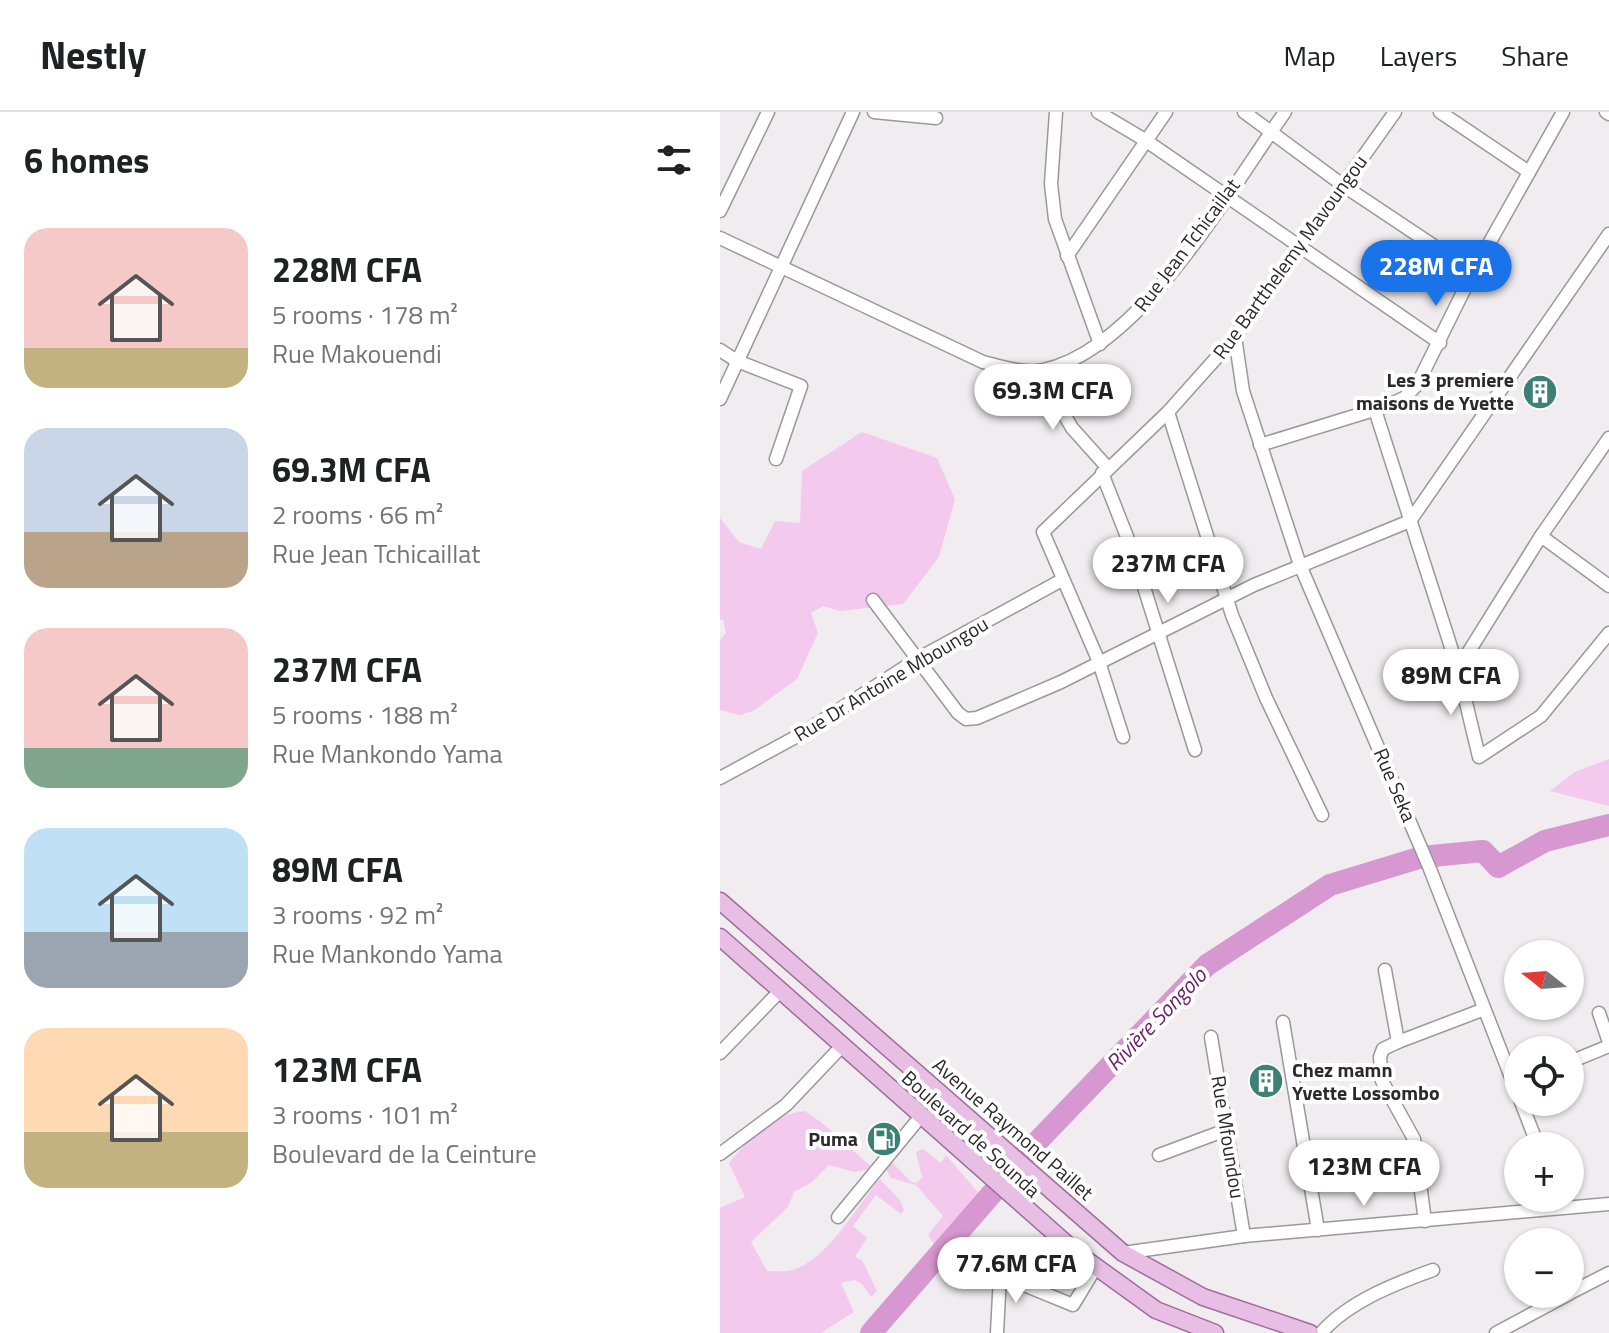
<!DOCTYPE html>
<html lang="en">
<head>
<meta charset="utf-8">
<style>
	:root { --surface:#fff; --page:#f6f6f6; --text:#202124; --muted:#757577; --line:#e0e0e0; --accent:#1a73e8 }
	body { margin:0; font-family:"Titillium Web",sans-serif; background:var(--page); color:var(--text); height:100vh; display:flex; flex-direction:column; font-size:30px; white-space:nowrap }
	* { box-sizing:border-box; margin:0 }
	p { font-size:26px; color:var(--muted) }
	.icon { flex:none; width:44px; height:44px; fill:none; stroke:currentColor; stroke-width:2; stroke-linecap:round; stroke-linejoin:round }
	.map { position:relative; flex:1; overflow:hidden }
	.side { display:flex; flex-direction:column; background:var(--surface); width:720px }
	.side>* { flex:none }
	.needle { width:52px; rotate:287deg }
	.controls { position:absolute; left:784px; top:828px; display:grid; gap:16px }
	.controls a { display:grid; place-items:center; width:80px; height:80px; border-radius:50%; background:var(--surface); box-shadow:0 2px 6px #0004; font-size:40px }
	.price { position:absolute; translate:-50% -68px; padding:0 18px; border-radius:28px; background:#fff; color:#222; font-size:26px; line-height:52px; filter:drop-shadow(0 2px 4px #0008) }
	.price::after { content:''; position:absolute; left:50%; top:48px; width:24px; height:18px; margin-left:-12px; background:inherit; clip-path:polygon(0 0,100% 0,50% 100%) }
	.price.active { background:var(--accent); color:#fff }
	ul { padding:0; list-style:none }
	li { display:flex; align-items:center; gap:24px; height:200px; padding:0 24px }
	li span { display:grid; place-items:center; flex:none; width:224px; height:160px; border-radius:24px; color:#555 }
	li>.icon { margin-inline-start:auto }
	span .icon { width:96px; height:96px; fill:#fffc; stroke-width:1 }
	li b { font-size:34px }
	h2 { display:flex; justify-content:space-between; align-items:center; height:96px; padding:0 24px; font-size:34px }
	header { display:flex; align-items:center; gap:48px; box-sizing:border-box; height:112px; padding:0 40px; background:var(--surface); border-bottom:2px solid var(--line) }
	header strong { font-size:38px }
	nav { display:flex; gap:44px; margin-inline-start:auto; font-size:28px }
	main { display:flex; flex:1; min-height:0 }
	.map>svg:first-child { display:block }
</style>
</head>
<body>
<header>
<strong>Nestly</strong>
<nav><a>Map</a><a>Layers</a><a>Share</a></nav>
</header>
<main>
<section class="side">
<h2>6 homes<svg class="icon" aria-label="filters" viewBox="0 0 24 24"><path d="M4 7h16M4 17h16"/><circle cx="9" cy="7" r="2"/><circle cx="15" cy="17" r="2"/></svg></h2>
<ul>
<li><span style="background:linear-gradient(#f6c9c9 75%,#c2b280 0)"><svg class="icon" aria-label="home" viewBox="0 0 24 24"><path d="M3 11l9-7 9 7M6 9v11h12V9"/></svg></span><div><b>228M CFA</b><p>5 rooms · 178 m²</p><p>Rue Makouendi</p></div></li>
<li><span style="background:linear-gradient(#c9d6e8 65%,#b9a48a 0)"><svg class="icon" aria-label="home" viewBox="0 0 24 24"><path d="M3 11l9-7 9 7M6 9v11h12V9"/></svg></span><div><b>69.3M CFA</b><p>2 rooms · 66 m²</p><p>Rue Jean Tchicaillat</p></div></li>
<li><span style="background:linear-gradient(#f6c9c9 75%,#7fa58c 0)"><svg class="icon" aria-label="home" viewBox="0 0 24 24"><path d="M3 11l9-7 9 7M6 9v11h12V9"/></svg></span><div><b>237M CFA</b><p>5 rooms · 188 m²</p><p>Rue Mankondo Yama</p></div></li>
<li><span style="background:linear-gradient(#bfe0f5 65%,#9aa5b1 0)"><svg class="icon" aria-label="home" viewBox="0 0 24 24"><path d="M3 11l9-7 9 7M6 9v11h12V9"/></svg></span><div><b>89M CFA</b><p>3 rooms · 92 m²</p><p>Rue Mankondo Yama</p></div></li>
<li><span style="background:linear-gradient(#ffd9b3 65%,#c2b280 0)"><svg class="icon" aria-label="home" viewBox="0 0 24 24"><path d="M3 11l9-7 9 7M6 9v11h12V9"/></svg></span><div><b>123M CFA</b><p>3 rooms · 101 m²</p><p>Boulevard de la Ceinture</p></div></li>
</ul>
</section>
<div class="map">
<svg width="889" height="1221" viewBox="0 0 889 1221">
	<rect width="100%" height="100%" fill="#f0ecef"/>
	<g fill="#f3caee">
		<polygon points="142,320 217,346 235,387 219,445 183,492 120,499 103,494 91,501 98,521 77,567 33,599 20,603 0,598 0,528 6,521 3,507 0,508 0,406 19,430 41,437 55,409 80,411 82,359"/>
		<polygon points="889,647 889,694 830,679 855,660"/>
		<path d="M84 999C112 1015 128 1037 154 1056L134 1060 109 1053 92 1070 74 1080 68 1095 31 1130 47 1159C55 1159 65 1160 73 1158 108 1147 137 1094 160 1067L180 1088 184 1098 181 1102 156 1083 133 1114 147 1126 135 1145 142 1148 157 1179 151 1185 142 1172 134 1168 121 1171 134 1200 101 1221H0V1096L25 1085 9 1051C33 1023 46 1005 84 999Z"/>
		<polygon points="203,1037 221,1051 226,1043 262,1085 218,1138 208,1123 223,1104 196,1073 171,1066 165,1056 171,1049 191,1070 197,1071 202,1065 196,1040"/>
	</g>
	<g fill="none" stroke-linecap="round" stroke-linejoin="round">
		<polyline stroke="#d797d0" stroke-width="22" points="151,1221 314,1033 487,853 610,773 702,745 763,739 778,755 825,729 889,713"/>
		<g stroke="#9b979a" stroke-width="15">
			<g id="minor">
				<polyline points="154,0 216,6"/>
				<polyline points="336,0 331,72 335,107 380,232"/>
				<polyline points="378,0 425,28 720,231"/>
				<polyline points="524,0 624,74 753,160"/>
				<polyline points="720,0 809,60"/>
				<polyline points="886,0 889,2"/>
				<polyline points="0,99 48,0"/>
				<path d="M0 126 263 250C282 255 303 262 323 258 420 238 510 77 565 0"/>
				<polyline points="347,144 446,0"/>
				<polyline points="515,225 523,279 580,453 710,757 798,983"/>
				<polyline points="0,238 17,249 81,274 56,347"/>
				<polyline points="319,259 352,316 387,355"/>
				<polyline points="0,287 133,0"/>
				<polyline points="655,298 738,557 759,645 821,604 889,521"/>
				<polyline points="448,300 512,503 546,586 602,703"/>
				<polyline points="540,333 667,294 684,286 697,273 753,160 843,0"/>
				<polyline points="382,361 413,440 475,638"/>
				<polyline points="690,409 889,122"/>
				<polyline points="821,424 889,474"/>
				<polyline points="153,488 238,601 246,607 257,606 341,570 534,473 690,409"/>
				<polyline points="738,557 821,424 889,326"/>
				<polyline points="403,625 379,550 323,420 448,300 515,225 675,0"/>
				<polyline points="0,666 83,621 199,546 342,468"/>
				<polyline points="665,858 678,930"/>
				<polyline points="879,901 889,930"/>
				<polyline points="563,910 598,1118"/>
				<polyline points="491,925 524,1124"/>
				<polyline points="0,941 60,879"/>
				<polyline points="850,950 889,934"/>
				<polyline points="801,990 818,1034"/>
				<polyline points="0,1042 66,993 122,934"/>
				<polyline points="439,1043 506,1018"/>
				<polyline points="118,1105 201,1004"/>
				<polyline points="705,1109 694,1027 662,969 660,945 663,937 678,930 762,898"/>
				<polyline points="403,1141 524,1124 889,1092"/>
				<polyline points="238,1146 353,1193 376,1155"/>
				<polyline points="850,1181 889,1161"/>
				<polyline points="277,1221 280,1164"/>
				<path d="M601 1221C628 1190 674 1172 713 1158"/>
				<polyline points="776,1221 849,1182"/>
			</g>
		</g>
		<g stroke="#9d6d98" stroke-width="19">
			<g id="major">
				<polyline points="0,789 403,1141 483,1185 590,1221"/>
				<polyline points="0,825 357,1141 436,1198 495,1221"/>
			</g>
		</g>
		<use href="#minor" stroke="#fff" stroke-width="12"/>
		<use href="#major" stroke="#e9bee5" stroke-width="16"/>
	</g>
	<defs>
		<g id="building-disc" transform="scale(1.8)"><circle r="9.5" fill="#3d8175" stroke="#fff"/><path d="M-4-6H4V6H1V3H-1V6H-4ZM-2.5-4.3h1.7v1.8h-1.7ZM.8-4.3h1.7v1.8H.8ZM-2.5-1h1.7V.8h-1.7ZM.8-1h1.7V.8H.8Z" fill="#fff"/></g>
		<g id="fuel-disc" transform="scale(1.8)"><circle r="9.5" fill="#3d8175" stroke="#fff"/><path d="M-5.5-6h7V0h2V4h1.3V-2.5L3-4.5l.8-.8L6-3V5H2.5V1h-1V6h-7ZM-4.2-4.7v3.2H.2V-4.7Z" fill="#fff"/></g>
	</defs>
	<g fill-rule="evenodd">
		<use href="#building-disc" x="820" y="280"/>
		<use href="#building-disc" x="546" y="969"/>
		<use href="#fuel-disc" x="164" y="1027"/>
	</g>
	<g text-anchor="middle" stroke-width="8" stroke-linejoin="round" paint-order="stroke">
		<g font-size="20" fill="#2b292a" stroke="#fff">
			<text transform="translate(467 133) rotate(-53)" y="7">Rue Jean Tchicaillat</text>
			<text transform="translate(570 145) rotate(-54)" y="7">Rue Bartthelemy Mavoungou</text>
			<text transform="translate(171 567) rotate(-31)" y="7">Rue Dr Antoine Mboungou</text>
			<text transform="translate(675 673) rotate(67)" y="7">Rue Seka</text>
			<text transform="translate(293 1017) rotate(41)" y="7">Avenue Raymond Paillet</text>
			<text transform="translate(251 1022) rotate(42)" y="7">Boulevard de Sounda</text>
			<text transform="translate(508 1025) rotate(81)" y="7">Rue Mfoundou</text>
		</g>
		<g font-size="20" font-weight="bold" fill="#2b292a" stroke="#fff" text-anchor="end">
			<text x="794" y="275">Les 3 premiere<tspan x="794" dy="23">maisons de Yvette</tspan></text>
			<text x="572" y="965" text-anchor="start">Chez mamn<tspan x="572" dy="23">Yvette Lossombo</tspan></text>
			<text x="138" y="1034">Puma</text>
		</g>
		<g font-size="22" font-style="italic" fill="#681e64" stroke="#fff">
			<text transform="translate(436 907) rotate(-46)" y="8">Rivière Songolo</text>
		</g>
	</g>
</svg>
<div class="controls">
<a><svg class="needle" viewBox="-14 -14 28 28"><path d="M0-13l5 13h-10z" fill="#e53935"/><path d="M0 13l5-13h-10z" fill="#757577"/></svg></a>
<a><svg class="icon" aria-label="locate" viewBox="0 0 24 24"><circle cx="12" cy="12" r="6"/><path d="M12 2v4M12 18v4M2 12h4M18 12h4"/></svg></a>
<a>+</a>
<a>−</a>
</div>
<b class="price active" style="left:716px;top:196px">228M CFA</b>
<b class="price" style="left:333px;top:320px">69.3M CFA</b>
<b class="price" style="left:448px;top:493px">237M CFA</b>
<b class="price" style="left:731px;top:605px">89M CFA</b>
<b class="price" style="left:644px;top:1096px">123M CFA</b>
<b class="price" style="left:296px;top:1193px">77.6M CFA</b>
</div>
</main>
</body>
</html>
